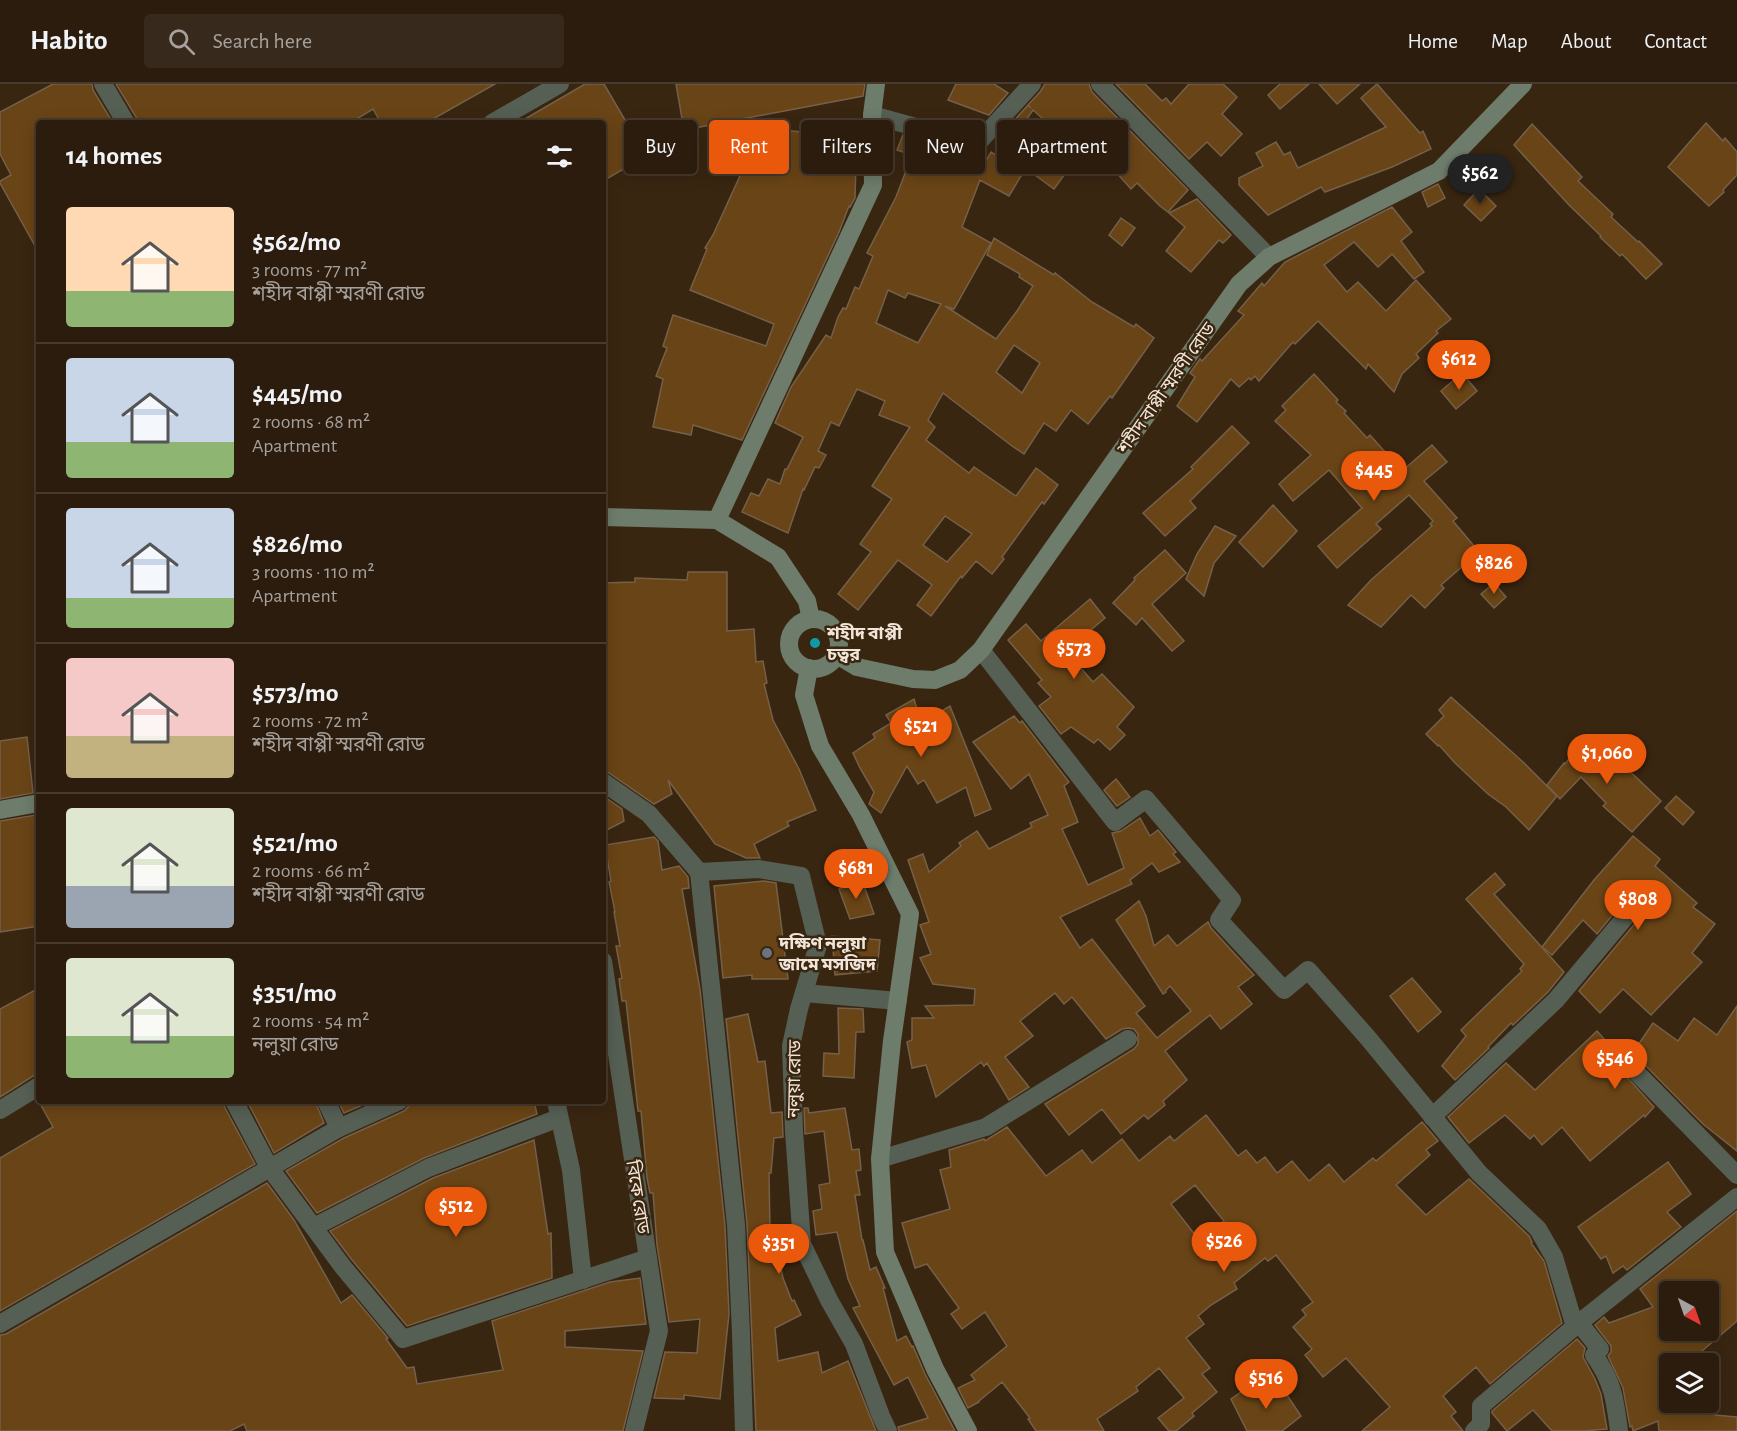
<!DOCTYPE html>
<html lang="en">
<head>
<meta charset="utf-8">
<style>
	:root { --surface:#2b1c0d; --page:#37291b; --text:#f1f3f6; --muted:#a6a19d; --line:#473a2e; --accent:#ea580c }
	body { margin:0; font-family:"Alegreya Sans","Noto Sans Bengali",sans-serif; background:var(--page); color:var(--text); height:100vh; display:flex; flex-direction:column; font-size:22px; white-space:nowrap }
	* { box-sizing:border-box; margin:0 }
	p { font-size:20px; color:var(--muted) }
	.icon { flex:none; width:33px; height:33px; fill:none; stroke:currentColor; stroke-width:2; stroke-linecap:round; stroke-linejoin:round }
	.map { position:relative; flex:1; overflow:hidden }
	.drawer { position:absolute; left:36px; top:36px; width:570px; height:984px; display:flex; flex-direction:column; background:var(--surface); border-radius:6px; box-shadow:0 3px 15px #0003,0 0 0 2px var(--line) }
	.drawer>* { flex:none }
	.hud { position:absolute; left:624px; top:36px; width:570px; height:54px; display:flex; gap:12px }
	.needle { width:39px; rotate:140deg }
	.controls { position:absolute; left:1659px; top:1197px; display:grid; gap:12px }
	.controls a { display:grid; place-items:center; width:60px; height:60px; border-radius:6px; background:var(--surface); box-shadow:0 3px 15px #0003,0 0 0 2px var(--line); font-size:30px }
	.price { position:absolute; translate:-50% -51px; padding:0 14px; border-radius:21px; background:var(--accent); color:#fff; font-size:20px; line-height:39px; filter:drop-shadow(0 2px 3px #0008) }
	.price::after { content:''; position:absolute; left:50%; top:36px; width:18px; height:14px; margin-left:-9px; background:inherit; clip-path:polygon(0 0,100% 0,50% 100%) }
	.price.active { background:#222; color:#fff }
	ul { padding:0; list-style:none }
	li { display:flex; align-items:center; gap:18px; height:150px; padding:0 30px }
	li+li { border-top:2px solid var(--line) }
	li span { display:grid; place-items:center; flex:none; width:168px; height:120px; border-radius:6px; color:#555 }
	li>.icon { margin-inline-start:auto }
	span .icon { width:72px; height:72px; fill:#fffc; stroke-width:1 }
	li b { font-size:26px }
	h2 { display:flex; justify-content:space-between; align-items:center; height:72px; padding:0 30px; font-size:26px }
	.tag { padding:0 21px; border-radius:6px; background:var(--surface); box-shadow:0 3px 15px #0003,0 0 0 2px var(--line); font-size:21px; line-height:54px }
	.tag.active { background:var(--accent); color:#fff }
	header { display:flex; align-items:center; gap:36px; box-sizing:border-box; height:84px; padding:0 30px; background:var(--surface); border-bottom:2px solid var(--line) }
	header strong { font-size:28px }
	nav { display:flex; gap:33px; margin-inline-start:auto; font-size:21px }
	.search { width:420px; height:54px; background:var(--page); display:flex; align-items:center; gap:15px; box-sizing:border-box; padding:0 21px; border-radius:6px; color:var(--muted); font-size:22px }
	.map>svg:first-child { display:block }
</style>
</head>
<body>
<header>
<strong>Habito</strong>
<div class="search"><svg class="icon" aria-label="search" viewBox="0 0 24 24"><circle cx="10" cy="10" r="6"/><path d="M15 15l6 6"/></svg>Search here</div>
<nav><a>Home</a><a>Map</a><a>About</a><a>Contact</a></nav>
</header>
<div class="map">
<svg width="1737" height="1347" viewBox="0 0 1737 1347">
	<rect width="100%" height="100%" fill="#392611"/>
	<g fill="#694416" stroke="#756049" stroke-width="1.5" fill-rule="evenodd">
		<polygon points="53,0 92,0 93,6 113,39 39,39 39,169 0,99 0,97 11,91 0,70 0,28"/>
		<polygon points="116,0 495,0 426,39 381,39 373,25 350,39 137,39 136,33"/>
		<polygon points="585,0 604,0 646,72 603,97 603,39 518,39"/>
		<polygon points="676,0 865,0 863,12 684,46"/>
		<polygon points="956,0 994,0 1008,9 989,31 948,16"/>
		<polygon points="1045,0 1089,0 1092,8 1188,106 1168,128 1160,122 1137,99 1131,105 1114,86 1087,60 1054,105 1031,88 1060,50 1033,26 1022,42 1012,39 1028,21 1031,24 1028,21 1040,8"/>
		<polygon points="1116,0 1145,0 1162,17 1166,14 1171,20 1189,0 1223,0 1237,13 1222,30 1242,50 1221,72 1207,58 1189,75"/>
		<polygon points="1280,0 1309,0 1280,25 1268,11"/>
		<polygon points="1319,0 1360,0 1337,20"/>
		<polygon points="1377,0 1420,49 1423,47 1431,65 1392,83 1325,108 1321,103 1268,131 1239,101 1239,94 1263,82 1256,69 1276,58 1284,71 1290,68 1298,84 1386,43 1361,14"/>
		<polygon points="1706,39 1723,57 1725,54 1737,68 1737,91 1723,106 1724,108 1709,122 1668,83"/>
		<polygon points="1532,40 1582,93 1578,97 1613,130 1611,133 1638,158 1639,157 1662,180 1646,195 1622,170 1620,172 1600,153 1601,152 1569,121 1514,61"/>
		<polygon points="781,46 848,52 846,79 856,79 855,114 850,123 849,122 839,148 742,356 693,341 691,351 653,343 663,295 656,292 667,264 663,262 673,231 766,262 774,240 690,206 707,165 705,164 713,151 749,72 778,85"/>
		<path d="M903 51 933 60 932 63 983 82 991 68 1024 87 1009 112 980 96 962 143 991 159 954 225 945 222 996 255 1017 227 1033 202 1019 193 1020 190 987 171 994 154 1054 191 1055 189 1092 218 1134 243 1136 240 1154 254 1112 314 1110 312 1088 340 1071 326 1056 347 1044 339 1024 370 1012 362 943 309 928 336 935 343 926 356 969 389 974 383 1016 412 1036 384 1058 401 1044 420 1042 418 1002 473 1004 475 992 490 976 477 962 494 961 492 931 532 917 521 932 501 898 476 858 526 838 510 871 468 860 460 892 415 872 402 910 343 879 331 885 317 857 305 839 342 831 338 818 367 826 371 819 384 815 383 804 406 803 405 788 449 742 428 751 409 759 412 768 395 780 400 785 385H787L803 353 775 339 791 303 826 251 831 254 838 233 843 224 846 225 855 203 859 205 873 172 867 169 896 113 912 71 897 66ZM888 206 905 214 908 209 941 220 918 259 876 239ZM1014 261 1040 279 1022 309 996 288ZM945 432 972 450 947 478 923 461Z"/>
		<polygon points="1438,100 1445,114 1428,123 1422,108"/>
		<polygon points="1479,105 1496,122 1481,137 1464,121"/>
		<polygon points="1197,115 1231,151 1223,159 1219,156 1191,188 1166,167 1185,143 1169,129"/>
		<polygon points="1392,123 1412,148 1401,157 1424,188 1414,195 1392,170 1378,183 1354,158 1324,181 1347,208 1358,198 1386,227 1416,196 1451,235 1436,247 1438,249 1416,270 1419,274 1402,290 1394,308 1368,280 1366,285 1318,237 1295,260 1293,258 1259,297 1255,292 1251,296 1249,294 1239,303 1231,295 1197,338 1177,322 1195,293 1190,289 1200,275 1202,277 1244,231 1238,227 1262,199 1264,202 1285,178"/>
		<polygon points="1121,134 1135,144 1122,162 1109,151"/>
		<polygon points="1462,289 1477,307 1456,325 1441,307"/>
		<polygon points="1314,290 1338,316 1336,318 1346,327 1344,329 1367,354 1370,351 1402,387 1432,361 1447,378 1424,397 1457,434 1453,437 1479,468 1441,501 1444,504 1425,524 1411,511 1381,543 1348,521 1371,496 1432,442 1430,440 1433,437 1409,411 1376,440 1381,445 1337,484 1318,462 1362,424 1329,386 1293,417 1279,400 1311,371 1275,337 1286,326 1282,322"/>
		<polygon points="1232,342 1249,359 1190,417 1196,424 1165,452 1143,429 1193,385 1191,383"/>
		<polygon points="1273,421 1297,447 1263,483 1239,458"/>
		<polygon points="1215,442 1236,452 1214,479 1204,512 1186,495 1197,470"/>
		<polygon points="1165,466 1186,489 1152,520 1184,557 1172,567 1142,534 1136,541 1113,519 1135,496 1134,494"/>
		<polygon points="688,488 727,488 727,547 754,545 756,578 763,577 767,599 764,600 773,636 799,685 816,726 787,738 789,742 754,760 760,774 746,774 715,760 668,696 672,710 654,720 609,689 603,687 603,499 635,498 635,494 687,496"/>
		<polygon points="1494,499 1506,513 1494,524 1481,510"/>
		<polygon points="1090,515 1105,534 1066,567 1093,598 1102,590 1134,623 1117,643 1125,651 1110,666 1098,655 1094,659 1071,643 1061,650 1039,622 1051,613 1038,599 1042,596 1008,556 1026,540 1041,557"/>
		<polygon points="1451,613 1523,678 1557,712 1529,746 1506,723 1488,710 1455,679 1439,661 1438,662 1426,650 1444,632 1439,626"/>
		<polygon points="914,615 921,639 950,622 991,725 975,732 966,703 937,719 924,696 918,700 907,682 881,729 869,720 874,708 860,684 853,669 875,654 873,650 891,639 886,631"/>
		<polygon points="1014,632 1020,639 1022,637 1069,698 1064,702 1078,738 1062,745 1088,801 1124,784 1112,749 1121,747 1140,734 1150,752 1158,746 1176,768 1173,770 1180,778 1159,788 1152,779 1130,796 1132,800 1060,833 1080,864 1092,855 1145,922 1136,929 1157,954 1191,927 1170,902 1166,906 1166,908 1163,910 1116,836 1139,817 1146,832 1154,862 1168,851 1177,862 1208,838 1211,844 1254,891 1238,903 1252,920 1221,945 1210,931 1165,967 1187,996 1163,1017 1165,1021 1148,1035 1144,1031 1121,1050 1102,1025 1069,1051 1045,1020 1134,965 1138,960 1138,950 1134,945 1128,944 1122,945 1106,955 1072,913 1064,920 1055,909 1020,937 1033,952 1005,973 1029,1003 1009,1016 987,979 984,982 981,978 936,1013 926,981 912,984 907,958 912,956 912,934 934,934 925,922 974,921 975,905 933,900 920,874 931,870 920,841 929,838 908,776 923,770 929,788 961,762 959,759 977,747 989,765 1032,743 1030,739 1048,731 1029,690 1011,705 973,658"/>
		<polygon points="27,653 33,709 0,715 0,657"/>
		<polygon points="1580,661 1593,670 1599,662 1618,676 1661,717 1632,748 1603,722 1606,719 1581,693 1560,715 1547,701 1564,679 1565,680"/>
		<polygon points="1116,695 1130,713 1117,722 1104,706"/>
		<polygon points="1676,712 1694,728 1683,741 1665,724"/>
		<polygon points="603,714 606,714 622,725 624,737 603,748"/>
		<polygon points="36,731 39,741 39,842 0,848 0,737"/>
		<polygon points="1633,752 1660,775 1655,782 1697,819 1693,823 1715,840 1692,869 1702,878 1651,931 1623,905 1600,929 1579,907 1637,837 1639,831 1636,822 1629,819 1620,822 1597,850 1583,836 1552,871 1542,863 1594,796"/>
		<polygon points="654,753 658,757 662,786 679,782 688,793 689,804 682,805 700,905 725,1142 729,1230 720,1315 684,1311 684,1315 654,1314 665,1268 697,1269 700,1235 669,1238 657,1161 653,1109 650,1109 647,1094 641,1027 638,1027 626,917 622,917 619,895 622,894 616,862 620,862 614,828 615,828 609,798 611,797 605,761"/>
		<polygon points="1495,789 1505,801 1494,810 1564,888 1548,908 1513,941 1511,939 1488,963 1489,964 1455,996 1442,982 1466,952 1461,946 1522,887 1520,885 1524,880 1466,815"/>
		<polygon points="862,796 874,830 850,835 839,805"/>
		<polygon points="764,797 776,799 788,895 752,895 752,891 723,894 714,802"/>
		<polygon points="832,852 880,856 877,887 835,891"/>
		<polygon points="1412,894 1441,928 1418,948 1390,912"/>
		<polygon points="39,904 39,991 33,992 0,1013 0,925"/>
		<polygon points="1737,922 1737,1067 1703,1040 1646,982 1640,979 1635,979 1630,982 1627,988 1627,993 1654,1023 1645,1033 1644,1031 1590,1077 1562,1043 1542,1061 1534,1051 1530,1055 1505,1031 1469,1059 1448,1033 1506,979 1535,1006 1597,947 1615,967 1616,966 1625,980 1653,939 1678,957 1694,934 1717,951"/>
		<polygon points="838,924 863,925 864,948 856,948 854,994 823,992 824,969 839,970"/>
		<polygon points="748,930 758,978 765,977 771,1029 782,1028 783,1053 774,1054 771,1089 769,1089 770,1147 773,1176 779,1174 783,1194 792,1217 794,1216 801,1231 775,1244 778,1277 818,1268 822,1289 848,1277 876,1347 756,1347 747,1140 726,935"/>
		<polygon points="39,1015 39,1017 223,1017 224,1022 255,1080 0,1227 0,1074 53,1043 38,1016"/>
		<polygon points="247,1017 315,1017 324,1039 274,1069"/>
		<polygon points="338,1017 372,1017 344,1029"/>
		<polygon points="410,1017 534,1017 537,1030 424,1074 317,1129 286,1087 344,1054 404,1027 408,1023"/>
		<polygon points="804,1024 808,1024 809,1029 845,1024 852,1066 859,1065 861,1086 856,1087 860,1111 855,1111 862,1156 863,1156 870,1186 876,1183 885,1204 883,1204 897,1257 906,1252 912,1263 913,1262 925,1290 955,1347 899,1347 898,1343 928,1334 908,1293 894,1301 853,1224 860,1222 848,1195 837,1148 816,1151 813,1127 822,1125 819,1101 830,1099 824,1047 805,1050"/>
		<path d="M1206 1031 1238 1072 1246 1066 1257 1079 1265 1073 1277 1089 1292 1077 1309 1097 1329 1080 1344 1098 1373 1074 1376 1077 1422 1038 1438 1057 1426 1066 1430 1071 1396 1101 1426 1131 1469 1095 1529 1152 1532 1158 1531 1159 1544 1177 1562 1239 1490 1300 1476 1283 1443 1312 1456 1328 1451 1332 1463 1347H1362L1390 1323 1346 1274 1323 1293 1305 1271 1312 1265 1293 1243 1306 1231 1302 1226 1313 1218 1276 1171 1268 1177 1265 1174 1234 1199 1237 1205 1211 1221 1198 1232 1204 1240 1186 1254 1210 1284 1202 1290 1217 1308 1192 1329 1194 1332 1176 1347H1169L1158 1334 1184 1314 1159 1284 1136 1303 1138 1307 1097 1335 1104 1347H1036L1028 1335 1030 1334 1002 1298 979 1317V1318L968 1324 958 1304 975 1296 971 1291 1007 1262 985 1228 962 1245 951 1230 959 1224 927 1180 915 1184 902 1139 950 1125 940 1086 951 1083 949 1066 984 1055 985 1057 1007 1043 1046 1092 1082 1066 1092 1079 1122 1055 1139 1077 1170 1052 1174 1057ZM1195 1101 1224 1137 1199 1156 1171 1120Z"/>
		<polygon points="534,1056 548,1150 551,1149 552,1194 407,1242 352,1176 330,1147 433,1094"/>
		<polygon points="1668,1078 1691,1110 1667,1128 1681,1143 1627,1186 1623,1182 1613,1189 1606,1172 1601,1175 1578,1143"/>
		<polygon points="267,1099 294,1136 341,1219 352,1211 388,1254 386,1255 407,1284 414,1283 417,1300 503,1286 492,1237 610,1198 640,1194 646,1240 565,1247 565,1263 643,1267 623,1347 247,1347 244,1340 230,1347 0,1347 0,1251 6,1250"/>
		<path d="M1737 1127V1237L1702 1267 1703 1280H1670V1318H1713L1715 1331 1737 1333V1347H1659L1658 1337 1633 1347 1632 1342 1630 1343 1623 1304 1608 1272 1611 1268V1262L1595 1241 1604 1233 1609 1239 1653 1223 1640 1205ZM1670 1208H1708V1246H1670Z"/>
		<polygon points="1577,1255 1585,1264 1583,1273 1595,1295 1601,1310 1607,1345 1583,1347 1552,1347 1533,1326 1507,1347 1492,1329 1492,1327"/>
		<polygon points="1279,1299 1301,1332 1282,1347 1247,1347 1231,1315 1251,1301 1261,1313"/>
	</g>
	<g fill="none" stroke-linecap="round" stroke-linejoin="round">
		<g stroke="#565f54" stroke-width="18">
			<polyline points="103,0 126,39"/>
			<polyline points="1100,0 1269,173"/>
			<polyline points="872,31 977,60 1032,0"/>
			<polyline points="492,39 560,0"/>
			<polyline points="981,566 1115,738 1146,715 1232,816 1219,836 1284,906 1308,886 1368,954 1479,1089 1538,1145 1554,1173 1575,1243"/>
			<polyline points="603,698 649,730 699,788 758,785 801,792 818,861 799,925 791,962 794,1047 802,1160 829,1216 854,1260 881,1332 888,1347"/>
			<polyline points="699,788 736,1141 741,1249 744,1347"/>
			<polyline points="603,877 659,1247 634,1347"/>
			<polyline points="804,909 898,917"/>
			<polyline points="1638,990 1737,1091"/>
			<polyline points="234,1017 269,1083 343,1183 403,1255 648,1174"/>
			<polyline points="326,1017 339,1044 399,1017"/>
			<polyline points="556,1017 571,1086 583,1196"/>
			<polyline points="0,1026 39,1002"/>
			<polyline points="1432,1033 1556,916 1628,830"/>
			<polyline points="880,1075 986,1043 1128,955"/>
			<polyline points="314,1143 428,1084 559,1034"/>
			<path d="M1579 1239 1600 1265 1594 1271C1613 1298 1615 1315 1619 1347"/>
			<polyline points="0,1240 339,1044"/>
			<polyline points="1474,1347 1481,1340 1481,1322 1579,1239 1737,1113"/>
		</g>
		<g stroke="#6e7c6b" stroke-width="18">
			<polyline points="603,433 717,436 778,473 807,517 811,535"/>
			<polyline points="717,436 873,101 872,31 876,0"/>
			<circle cx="814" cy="560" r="25"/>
			<polyline points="837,571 857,583 913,595 935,596 960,586 981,566 1239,200 1269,173 1439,87 1523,0"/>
			<polyline points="809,584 804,611 820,662 861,731 910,830 892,957 880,1075 885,1168 935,1285 968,1347"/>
			<polyline points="0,726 39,719"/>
		</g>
	</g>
	<circle fill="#0f9aa8" stroke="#392611" stroke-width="2" cx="815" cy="559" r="6"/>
	<circle fill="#6b7280" stroke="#392611" stroke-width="2" cx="767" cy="869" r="6"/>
	<g text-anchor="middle" stroke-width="5" stroke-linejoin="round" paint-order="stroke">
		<g font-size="18" fill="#f2e5d8" stroke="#392611">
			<text transform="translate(1166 304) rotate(-55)" y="6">শহীদ বাপ্পী স্মরণী রোড</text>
			<text transform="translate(794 995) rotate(-89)" y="6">নলুয়া রোড</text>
			<text transform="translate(638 1113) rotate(81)" y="6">বিকে রোড</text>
		</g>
		<g font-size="18" font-weight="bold" fill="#f2e5d8" stroke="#392611" text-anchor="start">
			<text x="827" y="555">শহীদ বাপ্পী<tspan x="827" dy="21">চত্বর</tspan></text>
			<text x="779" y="865">দক্ষিণ নলুয়া<tspan x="779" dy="21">জামে মসজিদ</tspan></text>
		</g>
	</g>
</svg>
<div class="controls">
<a><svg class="needle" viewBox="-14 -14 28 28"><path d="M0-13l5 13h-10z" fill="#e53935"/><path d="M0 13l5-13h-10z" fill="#a6a19d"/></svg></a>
<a><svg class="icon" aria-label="layers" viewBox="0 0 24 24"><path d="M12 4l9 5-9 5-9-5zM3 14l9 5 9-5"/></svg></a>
</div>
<b class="price active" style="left:1480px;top:121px">$562</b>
<b class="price" style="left:1459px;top:307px">$612</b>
<b class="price" style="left:1374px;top:418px">$445</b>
<b class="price" style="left:1494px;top:511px">$826</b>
<b class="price" style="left:1074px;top:596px">$573</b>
<b class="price" style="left:921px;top:674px">$521</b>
<b class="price" style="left:1607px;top:701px">$1,060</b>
<b class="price" style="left:856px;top:816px">$681</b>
<b class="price" style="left:1638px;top:847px">$808</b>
<b class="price" style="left:1615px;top:1006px">$546</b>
<b class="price" style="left:456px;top:1154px">$512</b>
<b class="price" style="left:1224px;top:1189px">$526</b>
<b class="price" style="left:779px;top:1191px">$351</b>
<b class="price" style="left:1266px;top:1326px">$516</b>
<div class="hud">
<a class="tag">Buy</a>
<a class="tag active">Rent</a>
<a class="tag">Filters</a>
<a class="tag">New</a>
<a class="tag">Apartment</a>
</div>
<section class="drawer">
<h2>14 homes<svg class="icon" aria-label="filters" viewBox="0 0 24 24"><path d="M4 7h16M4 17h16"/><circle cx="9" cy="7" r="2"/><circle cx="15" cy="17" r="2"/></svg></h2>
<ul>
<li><span style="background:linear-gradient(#ffd9b3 70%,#8fb573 0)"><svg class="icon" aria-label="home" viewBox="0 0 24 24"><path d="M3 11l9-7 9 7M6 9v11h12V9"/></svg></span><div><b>$562/mo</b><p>3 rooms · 77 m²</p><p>শহীদ বাপ্পী স্মরণী রোড</p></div></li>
<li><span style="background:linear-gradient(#c9d6e8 70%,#8fb573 0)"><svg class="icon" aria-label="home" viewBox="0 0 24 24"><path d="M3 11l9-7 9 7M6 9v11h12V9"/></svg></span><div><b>$445/mo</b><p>2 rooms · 68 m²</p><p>Apartment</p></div></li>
<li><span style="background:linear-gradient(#c9d6e8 75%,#8fb573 0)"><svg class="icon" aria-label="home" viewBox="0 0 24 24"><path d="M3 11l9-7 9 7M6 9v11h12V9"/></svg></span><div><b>$826/mo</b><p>3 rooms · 110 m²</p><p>Apartment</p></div></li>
<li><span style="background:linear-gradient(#f6c9c9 65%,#c2b280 0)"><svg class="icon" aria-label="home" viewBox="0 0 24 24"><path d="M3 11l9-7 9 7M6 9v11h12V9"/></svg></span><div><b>$573/mo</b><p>2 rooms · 72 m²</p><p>শহীদ বাপ্পী স্মরণী রোড</p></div></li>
<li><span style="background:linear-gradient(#dfe7d0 65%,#9aa5b1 0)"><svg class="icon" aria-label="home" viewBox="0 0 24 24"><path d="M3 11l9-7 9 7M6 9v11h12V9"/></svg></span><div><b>$521/mo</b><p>2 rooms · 66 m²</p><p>শহীদ বাপ্পী স্মরণী রোড</p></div></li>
<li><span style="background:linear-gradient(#dfe7d0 65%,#8fb573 0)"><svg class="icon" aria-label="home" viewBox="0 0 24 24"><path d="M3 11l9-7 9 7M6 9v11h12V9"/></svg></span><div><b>$351/mo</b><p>2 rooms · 54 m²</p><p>নলুয়া রোড</p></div></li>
</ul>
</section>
</div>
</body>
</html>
